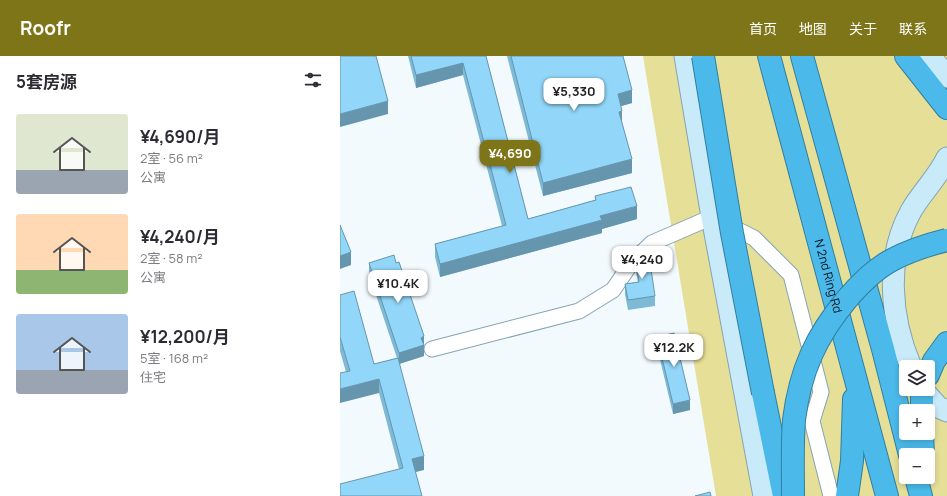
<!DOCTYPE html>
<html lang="zh">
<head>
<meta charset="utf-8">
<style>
	:root { --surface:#fff; --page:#f7f7f7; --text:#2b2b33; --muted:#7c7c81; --accent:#7e7519 }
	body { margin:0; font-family:Manrope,"Noto Sans SC",sans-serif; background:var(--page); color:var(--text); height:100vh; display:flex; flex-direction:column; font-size:15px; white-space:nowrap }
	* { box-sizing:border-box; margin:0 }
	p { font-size:13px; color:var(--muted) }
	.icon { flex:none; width:22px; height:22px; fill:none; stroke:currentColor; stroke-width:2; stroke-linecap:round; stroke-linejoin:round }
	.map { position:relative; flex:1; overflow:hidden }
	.drawer { display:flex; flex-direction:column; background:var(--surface); width:340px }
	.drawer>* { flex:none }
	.tools { position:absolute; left:559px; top:304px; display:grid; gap:8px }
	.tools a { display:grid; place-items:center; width:36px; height:36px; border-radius:4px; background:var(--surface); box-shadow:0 2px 6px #0003; font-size:20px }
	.price { position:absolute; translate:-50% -34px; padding:0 9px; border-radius:8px; background:#fff; color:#222; font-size:13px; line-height:26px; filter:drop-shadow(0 1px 2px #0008) }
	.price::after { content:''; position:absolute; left:50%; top:24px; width:12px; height:9px; margin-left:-6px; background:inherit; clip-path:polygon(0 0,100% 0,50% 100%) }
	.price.selected { background:var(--accent); color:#fff }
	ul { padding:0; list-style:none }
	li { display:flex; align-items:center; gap:12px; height:100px; padding:0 16px }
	li span { display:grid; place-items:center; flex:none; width:112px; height:80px; border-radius:4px; color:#555 }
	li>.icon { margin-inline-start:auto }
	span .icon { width:48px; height:48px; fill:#fffc; stroke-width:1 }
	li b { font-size:17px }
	h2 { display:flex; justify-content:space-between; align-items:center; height:48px; padding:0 16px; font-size:17px }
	header { display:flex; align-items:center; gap:24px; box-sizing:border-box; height:56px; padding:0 20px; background:var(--accent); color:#fff }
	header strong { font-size:19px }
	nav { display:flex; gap:22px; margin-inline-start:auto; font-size:14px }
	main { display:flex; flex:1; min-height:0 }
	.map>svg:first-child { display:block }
</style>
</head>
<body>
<header>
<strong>Roofr</strong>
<nav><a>首页</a><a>地图</a><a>关于</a><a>联系</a></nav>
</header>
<main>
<section class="drawer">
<h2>5套房源<svg class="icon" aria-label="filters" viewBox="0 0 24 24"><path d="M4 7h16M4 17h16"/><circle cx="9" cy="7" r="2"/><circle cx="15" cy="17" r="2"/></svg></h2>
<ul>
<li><span style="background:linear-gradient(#dfe7d0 70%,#9aa5b1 0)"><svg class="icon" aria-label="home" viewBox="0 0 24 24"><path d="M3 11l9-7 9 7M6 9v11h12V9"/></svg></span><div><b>¥4,690/月</b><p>2室 · 56 m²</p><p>公寓</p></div></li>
<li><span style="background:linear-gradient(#ffd9b3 70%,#8fb573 0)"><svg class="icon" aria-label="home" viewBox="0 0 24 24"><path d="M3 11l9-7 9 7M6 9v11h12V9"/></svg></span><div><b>¥4,240/月</b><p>2室 · 58 m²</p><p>公寓</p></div></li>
<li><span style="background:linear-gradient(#a9c7e8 70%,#9aa5b1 0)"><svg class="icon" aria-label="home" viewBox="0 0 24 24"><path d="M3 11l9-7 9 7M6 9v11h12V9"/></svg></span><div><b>¥12,200/月</b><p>5室 · 168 m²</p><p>住宅</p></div></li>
</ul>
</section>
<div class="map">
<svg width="607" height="440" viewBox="0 0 607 440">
	<rect width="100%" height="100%" fill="#f3fafe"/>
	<path fill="#e6df97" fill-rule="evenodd" d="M303 0H607V440H376ZM566 311H588V333H566ZM566 355H588V377H566ZM566 399H588V421H566Z"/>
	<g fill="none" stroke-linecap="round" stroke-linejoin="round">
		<g stroke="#84a4b5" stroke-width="17">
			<polyline id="street" points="92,293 239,255 273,234 292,206 312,187 372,161 414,182 451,219 481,336 472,365 491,440"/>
		</g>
		<g stroke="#84a4b5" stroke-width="23">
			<g id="secondary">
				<polyline points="345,0 372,161 424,440"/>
				<polyline points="590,0 607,21"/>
				<path d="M571 311C550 262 545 202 571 155 582 136 598 121 607 102"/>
				<polyline points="582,333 598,351 607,355"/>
			</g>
		</g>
		<g stroke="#327ea0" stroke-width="24">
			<g id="highway">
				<path id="s1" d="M429 0 547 440"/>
				<polyline points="462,0 543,293 570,399"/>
				<polyline points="566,0 607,52"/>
				<polyline points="588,319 594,305 607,287"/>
				<polyline points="423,337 444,440"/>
				<polyline points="582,355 582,333"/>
				<polyline points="582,377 583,399"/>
				<polyline points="576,421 581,440"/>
				<polyline points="507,440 512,405 514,343"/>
			</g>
		</g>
		<use href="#street" stroke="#fff" stroke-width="15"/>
		<use href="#secondary" stroke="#c9eaf9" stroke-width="21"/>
		<use href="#highway" stroke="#4bbaeb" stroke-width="22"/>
		<g stroke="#327ea0" stroke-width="24" stroke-linecap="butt">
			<g id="highway-bridge">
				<polyline points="363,0 392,177 423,337"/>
				<path d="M453 440C453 415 452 389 454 364 460 315 476 280 507 243 519 229 534 214 550 205 568 195 587 189 607 184"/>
			</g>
		</g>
		<use href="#highway-bridge" stroke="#4bbaeb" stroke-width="22"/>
	</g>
	<g fill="#7eb9d6">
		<polygon points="68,0 146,0 188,163 255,144 255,140 297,163 262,173 262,177 100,221 95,201 95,188 162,170 123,19 76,32"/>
		<polygon points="167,0 283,0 292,47 281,50 282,68 292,117 203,140"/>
		<polygon points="296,206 315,240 315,250 288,254 285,238 285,228 298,226 296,216"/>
		<polygon points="29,207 84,280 84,300 59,308 84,414 59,413 39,337 6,316 0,295 0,239 34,308 57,302 29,218"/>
		<polygon points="317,281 350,354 333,358 317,291"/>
	</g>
	<g fill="#6696ae">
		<polygon points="123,7 123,19 76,32 76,19"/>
		<polygon points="292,34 292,47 278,51 278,38"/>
		<polygon points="48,45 48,58 0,71 0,58"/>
		<polygon points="282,55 282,68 279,56"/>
		<polygon points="292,103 292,117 203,140 203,127"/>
		<polygon points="297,150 297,163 262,173 262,177 100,221 100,208 260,160"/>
		<polygon points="11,196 11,209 0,213 0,200"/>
		<polygon points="84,280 84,300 59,308 59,297 81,282"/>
		<polygon points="39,323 39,337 0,347 0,333"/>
		<polygon points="350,344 350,354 333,358 333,348"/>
		<polygon points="84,400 84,414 72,417 72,403"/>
	</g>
	<g fill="#92d7f9" stroke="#6696ae">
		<polygon points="0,0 36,0 48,45 0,58"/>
		<polygon points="71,0 146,0 188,163 256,144 255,140 291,131 297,150 260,160 262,164 100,208 95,188 166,169 123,7 76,19"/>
		<polygon points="171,0 283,0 292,34 278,38 282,55 279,56 292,103 203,127"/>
		<polygon points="0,169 11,196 0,200"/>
		<polygon points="308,193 315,240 288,244 285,228 299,226 296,206"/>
		<polygon points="54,199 56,207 59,206 84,280 81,282 84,289 59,297 29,207"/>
		<polygon points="14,235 34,308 58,302 84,400 72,403 82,440 0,440 0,428 63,412 39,323 0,333 0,317 10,315 0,281 0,239"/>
		<polygon points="334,277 350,344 333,348 317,281"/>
		<polygon points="370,436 371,440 355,440"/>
	</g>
	<g text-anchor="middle" stroke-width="3" stroke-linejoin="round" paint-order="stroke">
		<g font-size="12" fill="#051016" stroke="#f3fafe">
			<text dy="4" stroke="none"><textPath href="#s1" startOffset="228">N 2nd Ring Rd</textPath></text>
		</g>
	</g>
</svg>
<div class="tools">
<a><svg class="icon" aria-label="layers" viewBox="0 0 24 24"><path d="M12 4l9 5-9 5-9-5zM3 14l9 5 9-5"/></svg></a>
<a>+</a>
<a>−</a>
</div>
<b class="price" style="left:234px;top:56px">¥5,330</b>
<b class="price selected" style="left:170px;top:118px">¥4,690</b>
<b class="price" style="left:302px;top:224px">¥4,240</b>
<b class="price" style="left:58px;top:248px">¥10.4K</b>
<b class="price" style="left:334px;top:312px">¥12.2K</b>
</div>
</main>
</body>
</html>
